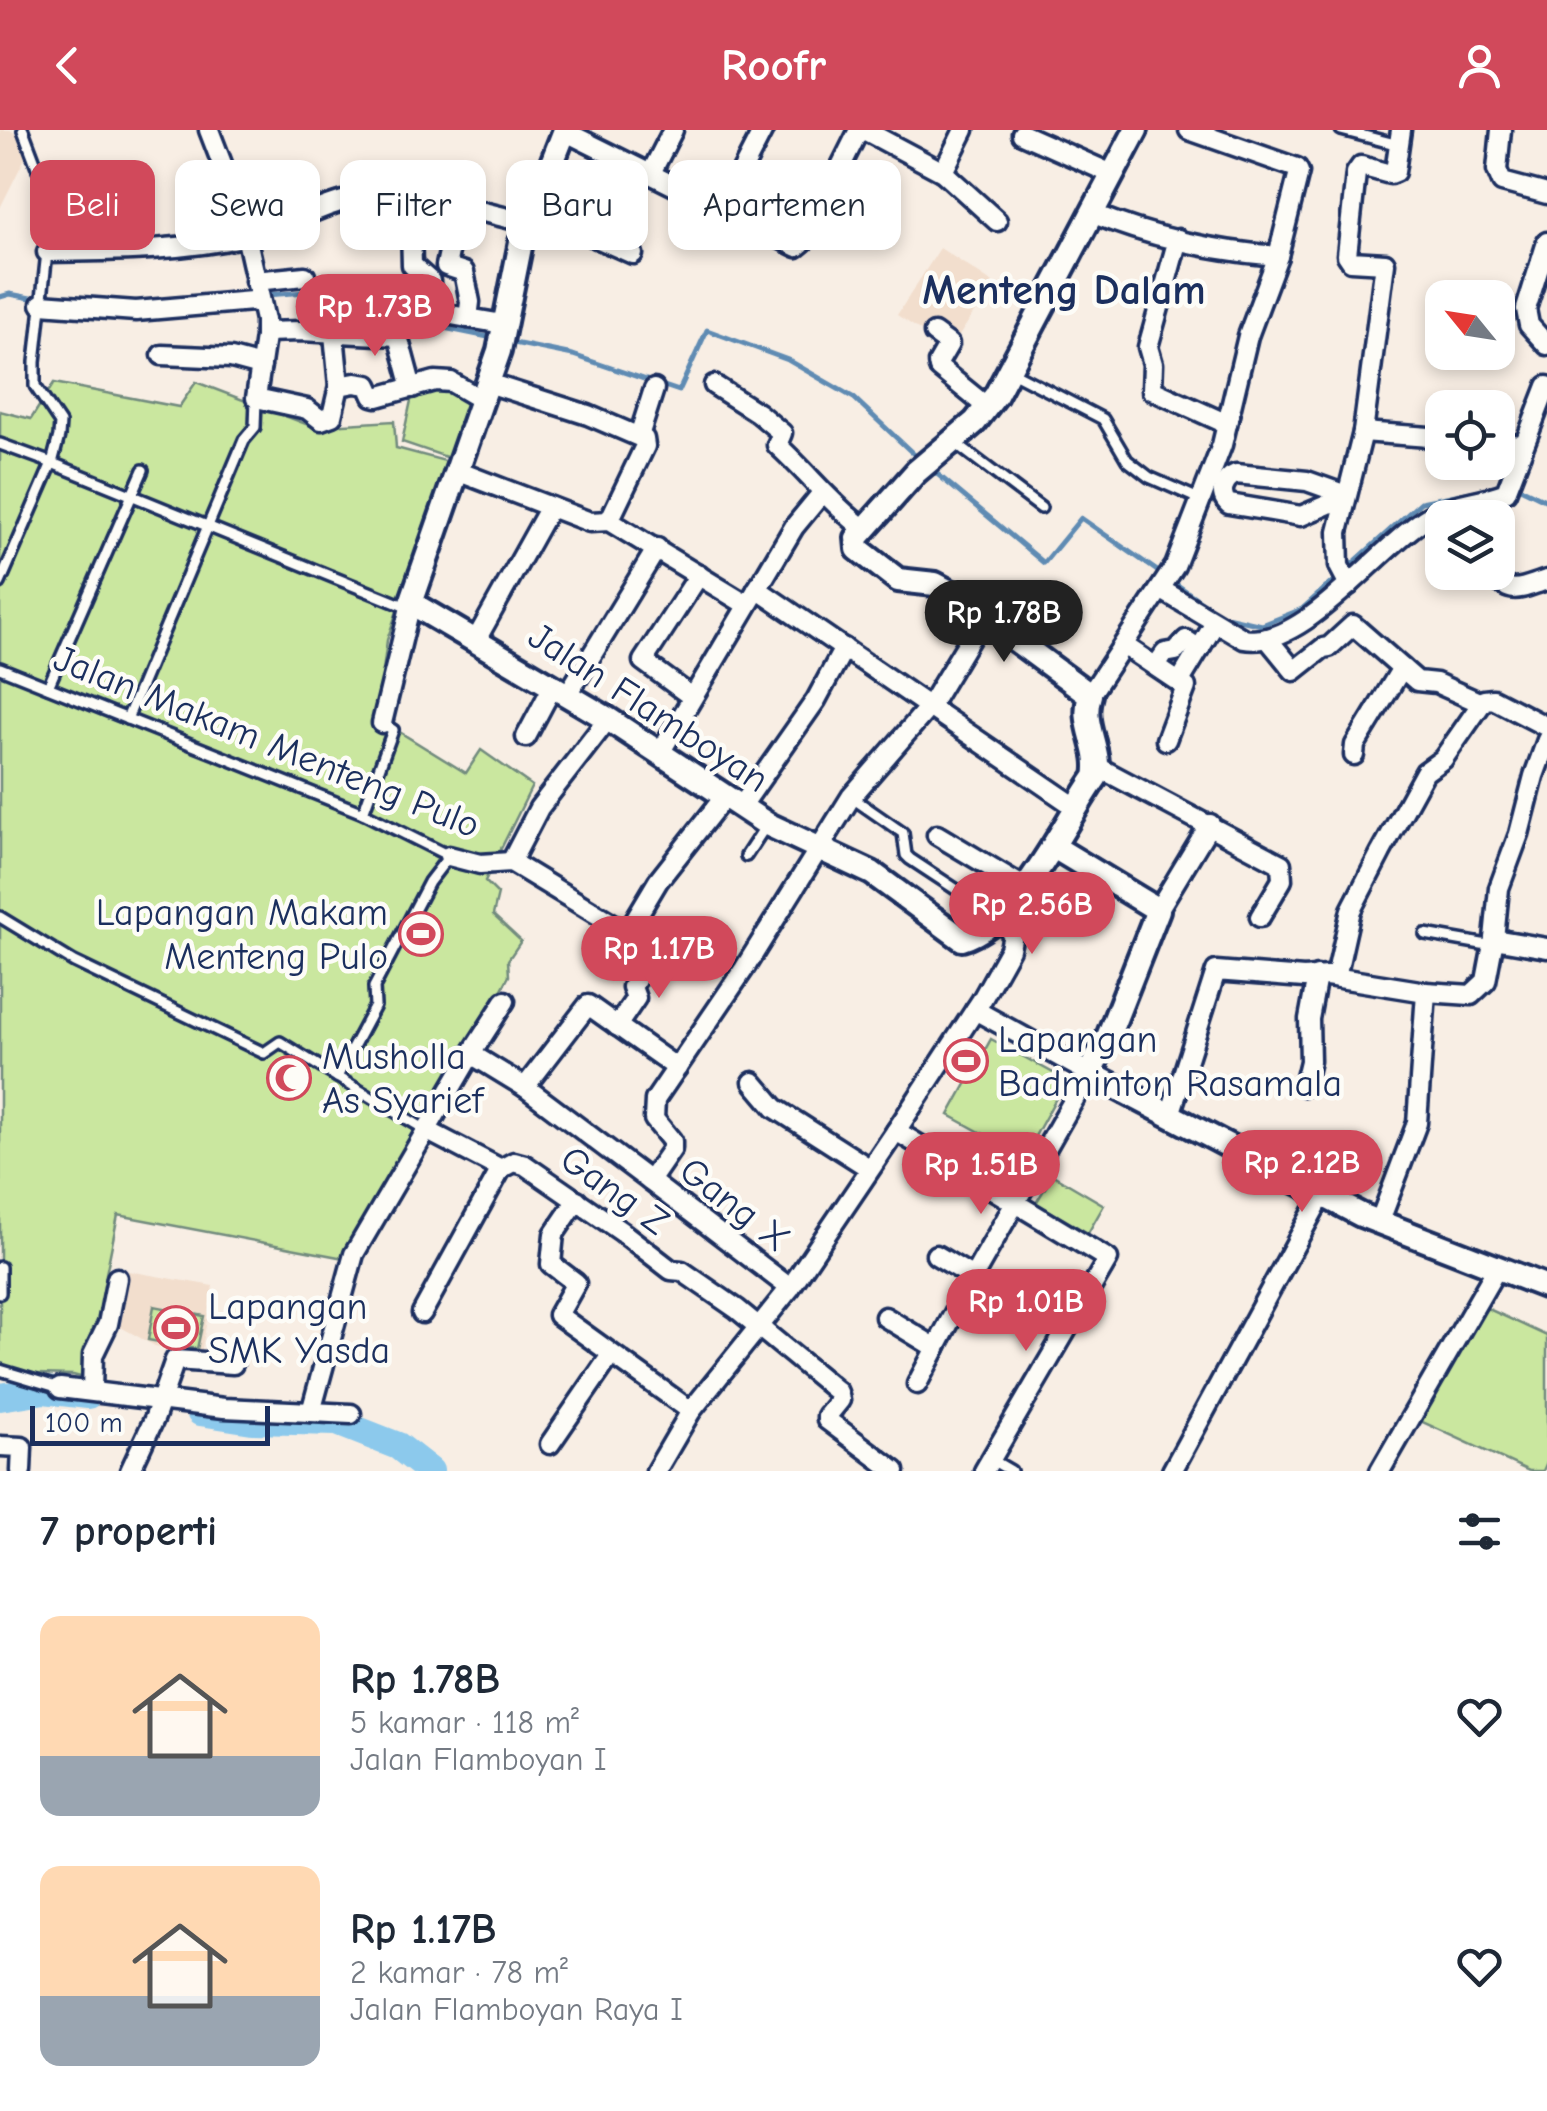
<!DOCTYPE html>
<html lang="id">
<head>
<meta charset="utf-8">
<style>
	:root { --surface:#fff; --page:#f6f6f7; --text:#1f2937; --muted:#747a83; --accent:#d1495b }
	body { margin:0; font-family:"Comic Neue",sans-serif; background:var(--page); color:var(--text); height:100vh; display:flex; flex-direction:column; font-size:38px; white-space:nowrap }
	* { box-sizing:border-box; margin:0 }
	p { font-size:32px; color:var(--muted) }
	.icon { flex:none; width:55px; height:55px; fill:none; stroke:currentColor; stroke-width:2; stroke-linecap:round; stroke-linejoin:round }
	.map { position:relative; height:1341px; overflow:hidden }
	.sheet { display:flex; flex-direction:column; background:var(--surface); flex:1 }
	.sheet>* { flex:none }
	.guide { position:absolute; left:30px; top:30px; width:1000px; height:90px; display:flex; gap:20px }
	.needle { width:65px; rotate:300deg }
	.buttons { position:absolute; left:1425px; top:150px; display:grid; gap:20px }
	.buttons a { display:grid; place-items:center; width:90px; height:90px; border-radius:20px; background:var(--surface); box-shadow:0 5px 15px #0003; font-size:50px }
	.scale { position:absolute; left:30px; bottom:25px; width:240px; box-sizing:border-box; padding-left:10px; border:5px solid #1b2f5e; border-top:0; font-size:28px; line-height:35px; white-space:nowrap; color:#1b2f5e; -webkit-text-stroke:8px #fdfcf7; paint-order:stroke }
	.price { position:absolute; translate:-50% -85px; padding:0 22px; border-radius:35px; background:var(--accent); color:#fff; font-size:32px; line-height:65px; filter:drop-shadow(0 2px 5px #0008) }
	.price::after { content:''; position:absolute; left:50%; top:60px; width:30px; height:22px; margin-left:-15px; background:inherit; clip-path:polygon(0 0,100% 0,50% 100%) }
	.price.active { background:#222; color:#fff }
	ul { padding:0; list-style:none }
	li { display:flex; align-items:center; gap:30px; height:250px; padding:0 40px }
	li span { display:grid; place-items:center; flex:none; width:280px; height:200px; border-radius:20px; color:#555 }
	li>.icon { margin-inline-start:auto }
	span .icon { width:120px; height:120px; fill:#fffc; stroke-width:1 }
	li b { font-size:42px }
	h2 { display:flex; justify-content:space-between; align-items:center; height:120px; padding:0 40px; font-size:42px }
	.pill { padding:0 35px; border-radius:20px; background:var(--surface); box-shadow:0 5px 15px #0003; font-size:35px; line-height:90px }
	.pill.active { background:var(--accent); color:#fff }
	header { display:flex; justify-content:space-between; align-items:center; height:130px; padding:0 40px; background:var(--accent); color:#fff; font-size:45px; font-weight:700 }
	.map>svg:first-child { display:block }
</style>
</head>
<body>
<header><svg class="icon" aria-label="back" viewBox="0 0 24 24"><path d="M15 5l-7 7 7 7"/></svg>Roofr<svg class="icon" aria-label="person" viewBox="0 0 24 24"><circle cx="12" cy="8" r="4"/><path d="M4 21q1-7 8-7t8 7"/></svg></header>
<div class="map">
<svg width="1547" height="1341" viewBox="0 0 1547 1341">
	<rect width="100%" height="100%" fill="#f8eee4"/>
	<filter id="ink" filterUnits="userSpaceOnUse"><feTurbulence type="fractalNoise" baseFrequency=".01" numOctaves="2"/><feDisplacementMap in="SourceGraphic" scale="20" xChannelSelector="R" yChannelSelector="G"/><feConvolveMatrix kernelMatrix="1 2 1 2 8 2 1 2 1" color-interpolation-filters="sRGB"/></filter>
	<g filter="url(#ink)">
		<g fill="#f2decd">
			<polygon points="0,0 10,0 18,5 26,26 0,78"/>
			<polygon points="940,118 993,153 950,220 897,185"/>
			<polygon points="128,1141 213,1156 201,1224 155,1216 117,1195"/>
		</g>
		<g fill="#cae79f" stroke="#728b7e" stroke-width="2.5">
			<polygon points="196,252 311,296 394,291 396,318 449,332 387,510 377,588 466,643 481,620 532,656 485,751 498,764 493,785 521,811 508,830 509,846 426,1000 344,1128 118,1085 106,1144 104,1188 83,1219 88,1249 73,1245 0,1243 0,281 31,289 54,253 179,277"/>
			<polygon points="442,254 473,269 449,328 402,312 412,266"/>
			<polygon points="991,909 1066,950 1024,1026 949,985"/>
			<polygon points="1053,1045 1104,1075 1088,1103 1036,1073"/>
			<polygon points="1480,1175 1547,1206 1547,1332 1543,1341 1529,1341 1418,1290"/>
			<polygon points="154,1176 204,1186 197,1219 148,1210"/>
		</g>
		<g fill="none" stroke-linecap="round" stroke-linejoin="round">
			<g stroke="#5f8bb3" stroke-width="5">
				<polyline points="266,165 361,158 366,201"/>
				<polyline points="0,167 10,164 41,170"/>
				<polyline points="400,202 444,198 493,208"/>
				<polyline points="509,212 573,225 679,261 707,200 788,230 854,268 921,331"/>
				<polyline points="930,338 1044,433 1081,388 1222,486 1262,495 1302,479 1421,372 1496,357"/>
				<polyline points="1512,354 1547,371"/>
			</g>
			<g stroke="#8cc9ec" stroke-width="28">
				<polyline points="0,1267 44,1260 88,1265"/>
				<polyline points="200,1282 252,1290 337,1292 398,1316 430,1341"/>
			</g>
			<g stroke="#1b2f5e" stroke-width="16">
				<g id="service">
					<polyline points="1341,0 1399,15"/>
					<polyline points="1012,242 1103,289 1127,330 1149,347 1199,369"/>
					<polyline points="955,313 1041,378"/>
					<polyline points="0,314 52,333 404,476 409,474"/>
					<polyline points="0,453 52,333 59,306 60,293 35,256 35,232 47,122 46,78 40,45 23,0"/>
					<polyline points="0,538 363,683 449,726 429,752 374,857 375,876 337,947 280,912 264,923 74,832 0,787"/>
					<polyline points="48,557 143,340"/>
					<polyline points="127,589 244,310 255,297 256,269"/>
					<polyline points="851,667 903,703 906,725 910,729 995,785"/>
					<polyline points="363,683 393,600 382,593"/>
					<polyline points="746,726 765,697"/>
					<polyline points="1425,804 1493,816"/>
					<polyline points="337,947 426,1000"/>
					<polyline points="0,1163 0,1137"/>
					<polyline points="0,1240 60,1258"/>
					<polyline points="992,1330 1011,1341"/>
				</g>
			</g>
			<g stroke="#1b2f5e" stroke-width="25">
				<g id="minor">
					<polyline points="209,0 241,83 265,190 265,207 256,268 307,279 321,290 332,286 339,256 355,253 368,255 373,266 377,267 435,251 451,252 482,270"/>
					<polyline points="864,0 943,42 997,91"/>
					<polyline points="1501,0 1497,40 1502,52 1547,64"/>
					<polyline points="564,1 797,117 803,112 859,0"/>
					<polyline points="1022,4 1112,44"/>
					<polyline points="943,42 964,0"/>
					<polyline points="651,43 673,0"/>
					<polyline points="723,78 763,0"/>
					<polyline points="533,80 633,124"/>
					<path d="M1091 83C1150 107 1214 121 1278 126"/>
					<polyline points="1178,109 1148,217 1153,234 1152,260 1227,294"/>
					<polyline points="1547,112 1526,179 1529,195 1547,215"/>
					<path d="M47 122C114 121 182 121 247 106 304 93 340 57 403 67"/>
					<polyline points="255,151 305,146"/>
					<polyline points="41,174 136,181 252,171 260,174"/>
					<polyline points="429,181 468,188"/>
					<polyline points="503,194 468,188 470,172 464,142 446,136 459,76 528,93"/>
					<polyline points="432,195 430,151 412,135 411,99 401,80 401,72 408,66 459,76"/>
					<polyline points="265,202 301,201 398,206 412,258"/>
					<polyline points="934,203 949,214 938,233 939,238 987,277"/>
					<polyline points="334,204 339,256"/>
					<polyline points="162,225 231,228 261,236"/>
					<polyline points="488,253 588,285 644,309 645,316 609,391"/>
					<path d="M714 255 758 283 782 303 777 315C807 342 830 373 863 398"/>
					<polyline points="1363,302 1442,308"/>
					<polyline points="639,306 654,259"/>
					<polyline points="1498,313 1522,315"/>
					<polyline points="457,341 590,392 609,391 747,475"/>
					<path d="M1344 371 1329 374 1301 386 1229 374C1218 365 1223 349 1236 344L1307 351 1346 365"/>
					<path d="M1491 442C1510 468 1520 458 1547 450"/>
					<polyline points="1349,455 1339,436 1338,402 1363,302 1385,133 1351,131 1347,125 1356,43 1361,36 1390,44 1395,42 1401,0"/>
					<polyline points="757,459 1077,678"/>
					<path d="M1162 460 1244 509C1307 521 1385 405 1439 381 1460 372 1484 371 1506 362L1547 256"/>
					<polyline points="1267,508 1294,541 1323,518 1329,517 1353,495 1417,551 1436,553 1481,573"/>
					<polyline points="476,510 550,377"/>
					<polyline points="1125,516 1186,557 1166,610"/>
					<polyline points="1156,536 1165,523 1176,521 1186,510 1200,519"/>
					<polyline points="1180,551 1215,493"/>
					<polyline points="568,564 657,418"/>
					<polyline points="1090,565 1175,436 1222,315 1248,206 1278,126 1299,42 1297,38 1189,0"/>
					<polyline points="692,567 643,531 699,445"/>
					<polyline points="382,593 411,473"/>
					<polyline points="526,607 553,556"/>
					<polyline points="660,623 794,397 822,363"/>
					<polyline points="1354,625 1355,615 1402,538"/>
					<polyline points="1098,637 1281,734 1282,750 1260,787"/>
					<polyline points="741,677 816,570 844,518"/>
					<polyline points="937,705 1024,757"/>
					<polyline points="449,726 480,734 511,732"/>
					<polyline points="511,732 654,819 632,857 636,868 617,896"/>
					<polyline points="511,732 539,678 608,589"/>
					<polyline points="1158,780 1210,694"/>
					<polyline points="627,803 658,751 725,666"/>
					<polyline points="1494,809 1499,758 1519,704 1534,646 1547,610"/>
					<polyline points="1336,847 1351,780 1381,722 1425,642 1443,629 1484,570 1493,569 1547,597"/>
					<polyline points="471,924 505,871"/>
					<polyline points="753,952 775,978 869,1038"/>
					<polyline points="1304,956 1310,931 1309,889 1317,846"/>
					<polyline points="1170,985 1216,841 1304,848 1327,846 1426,862 1471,865 1486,851 1494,809 1547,818"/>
					<polyline points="426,1000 501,1039 514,1032 525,1035 622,1102 671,1140 682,1141 737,1179 838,1262 840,1270 827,1286 827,1290 895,1341"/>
					<polyline points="896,1001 1108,1129 984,1341"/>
					<polyline points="650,1051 525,957 588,875 677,938"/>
					<polyline points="577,1070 554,1104 551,1134 576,1153 558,1185 691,1281"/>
					<polyline points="1379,1093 1417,993 1426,862"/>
					<polyline points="936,1125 973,1147"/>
					<polyline points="790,1158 650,1051 672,1019 672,1011 654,989 655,970 744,839 851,667 929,577 983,487"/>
					<polyline points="422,1183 501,1039"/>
					<polyline points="885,1187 936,1218"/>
					<polyline points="917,1254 973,1147 1089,943 975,880"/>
					<polyline points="60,1258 224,1278 311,1282 354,1124 471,924 525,957"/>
					<polyline points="92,1261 93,1225 108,1194 117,1148"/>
					<polyline points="311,1282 351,1284"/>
					<polyline points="550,1314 611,1225"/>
					<polyline points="0,1316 22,1317 21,1341"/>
					<polyline points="130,1341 155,1287 175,1230 233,1234"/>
					<polyline points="656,1341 691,1281 790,1158 896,1001 981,871 1010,819 1013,804 997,786"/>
					<polyline points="1172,1341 1322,1065"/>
					<polyline points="1380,1341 1497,1138"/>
				</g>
			</g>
			<g stroke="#1b2f5e" stroke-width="30">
				<g id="tertiary">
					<path d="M565 0 521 112 499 221 411 473 608 589 767 694 872 743 962 809C1021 791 1063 693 1096 647 1102 618 1080 594 1090 565L950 462 935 454 898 450 858 419 857 408 916 342 975 292 996 265 1136 0"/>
					<polyline points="1054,717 1158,780 1108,907 1089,943 1361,1085 1547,1157"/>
				</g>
			</g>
			<use href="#service" stroke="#fdfcf7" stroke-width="9"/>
			<use href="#minor" stroke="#fdfcf7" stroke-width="18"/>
			<use href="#tertiary" stroke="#fdfcf7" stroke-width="22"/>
		</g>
	</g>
	<defs>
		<g id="stadium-ring" transform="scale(2.25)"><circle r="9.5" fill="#fdfcf7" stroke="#d1495b" stroke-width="1.5"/><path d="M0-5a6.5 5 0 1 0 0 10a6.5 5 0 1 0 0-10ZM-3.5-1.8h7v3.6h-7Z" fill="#d1495b"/></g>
		<g id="mosque-ring" transform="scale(2.25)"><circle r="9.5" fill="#fdfcf7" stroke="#d1495b" stroke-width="1.5"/><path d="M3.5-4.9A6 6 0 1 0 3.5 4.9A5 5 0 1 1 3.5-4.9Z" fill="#d1495b"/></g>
	</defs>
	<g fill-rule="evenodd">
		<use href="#stadium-ring" x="421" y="804"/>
		<use href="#stadium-ring" x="966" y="931"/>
		<use href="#mosque-ring" x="289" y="948"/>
		<use href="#stadium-ring" x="176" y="1198"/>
	</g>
	<g text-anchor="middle" stroke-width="9" stroke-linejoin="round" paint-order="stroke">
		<g font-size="38" fill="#1b2f5e" stroke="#fdfcf7">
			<text transform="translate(649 577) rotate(33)" y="13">Jalan Flamboyan</text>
			<text transform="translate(267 611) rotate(22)" y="13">Jalan Makam Menteng Pulo</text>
			<text transform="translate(615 1060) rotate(36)" y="13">Gang Z</text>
			<text transform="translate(735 1074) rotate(38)" y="13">Gang X</text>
		</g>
		<g font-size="38" fill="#1b2f5e" stroke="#fdfcf7" text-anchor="start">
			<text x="388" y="795" text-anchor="end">Lapangan Makam<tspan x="388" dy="44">Menteng Pulo</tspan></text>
			<text x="998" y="922">Lapangan<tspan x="998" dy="44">Badminton Rasamala</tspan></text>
			<text x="322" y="939">Musholla<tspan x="322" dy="44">As Syarief</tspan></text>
			<text x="208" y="1189">Lapangan<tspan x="208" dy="44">SMK Yasda</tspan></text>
		</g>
		<g font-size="42" font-weight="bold" fill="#1b2f5e" stroke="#fdfcf7">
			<text x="1064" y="174">Menteng Dalam</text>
		</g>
	</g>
</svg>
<div class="buttons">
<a><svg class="needle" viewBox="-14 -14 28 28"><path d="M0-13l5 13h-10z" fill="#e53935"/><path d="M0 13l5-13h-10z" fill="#747a83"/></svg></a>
<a><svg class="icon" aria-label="locate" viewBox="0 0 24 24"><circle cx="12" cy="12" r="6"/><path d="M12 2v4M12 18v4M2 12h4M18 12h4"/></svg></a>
<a><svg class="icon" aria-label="layers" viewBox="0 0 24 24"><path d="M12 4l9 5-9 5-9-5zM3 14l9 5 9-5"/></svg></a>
</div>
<div class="scale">100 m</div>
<b class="price" style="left:375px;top:229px">Rp 1.73B</b>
<b class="price active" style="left:1004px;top:535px">Rp 1.78B</b>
<b class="price" style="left:1032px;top:827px">Rp 2.56B</b>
<b class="price" style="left:659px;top:871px">Rp 1.17B</b>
<b class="price" style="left:1302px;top:1085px">Rp 2.12B</b>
<b class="price" style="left:981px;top:1087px">Rp 1.51B</b>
<b class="price" style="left:1026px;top:1224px">Rp 1.01B</b>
<div class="guide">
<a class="pill active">Beli</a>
<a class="pill">Sewa</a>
<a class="pill">Filter</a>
<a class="pill">Baru</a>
<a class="pill">Apartemen</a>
</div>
</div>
<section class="sheet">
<h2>7 properti<svg class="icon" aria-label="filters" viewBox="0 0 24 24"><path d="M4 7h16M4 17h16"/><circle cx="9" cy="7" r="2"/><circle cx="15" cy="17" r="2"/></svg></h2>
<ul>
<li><span style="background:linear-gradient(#ffd9b3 70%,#9aa5b1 0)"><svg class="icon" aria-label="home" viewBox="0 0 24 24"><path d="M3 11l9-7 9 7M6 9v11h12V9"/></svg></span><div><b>Rp 1.78B</b><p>5 kamar · 118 m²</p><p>Jalan Flamboyan I</p></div><svg class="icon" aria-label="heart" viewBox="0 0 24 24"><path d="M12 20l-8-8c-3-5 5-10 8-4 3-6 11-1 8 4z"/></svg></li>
<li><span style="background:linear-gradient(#ffd9b3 65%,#9aa5b1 0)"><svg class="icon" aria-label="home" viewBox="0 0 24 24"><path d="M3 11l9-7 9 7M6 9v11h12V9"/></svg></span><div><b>Rp 1.17B</b><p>2 kamar · 78 m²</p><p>Jalan Flamboyan Raya I</p></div><svg class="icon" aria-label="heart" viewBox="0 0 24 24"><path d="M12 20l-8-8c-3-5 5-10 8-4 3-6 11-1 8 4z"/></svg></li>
</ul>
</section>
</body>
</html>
